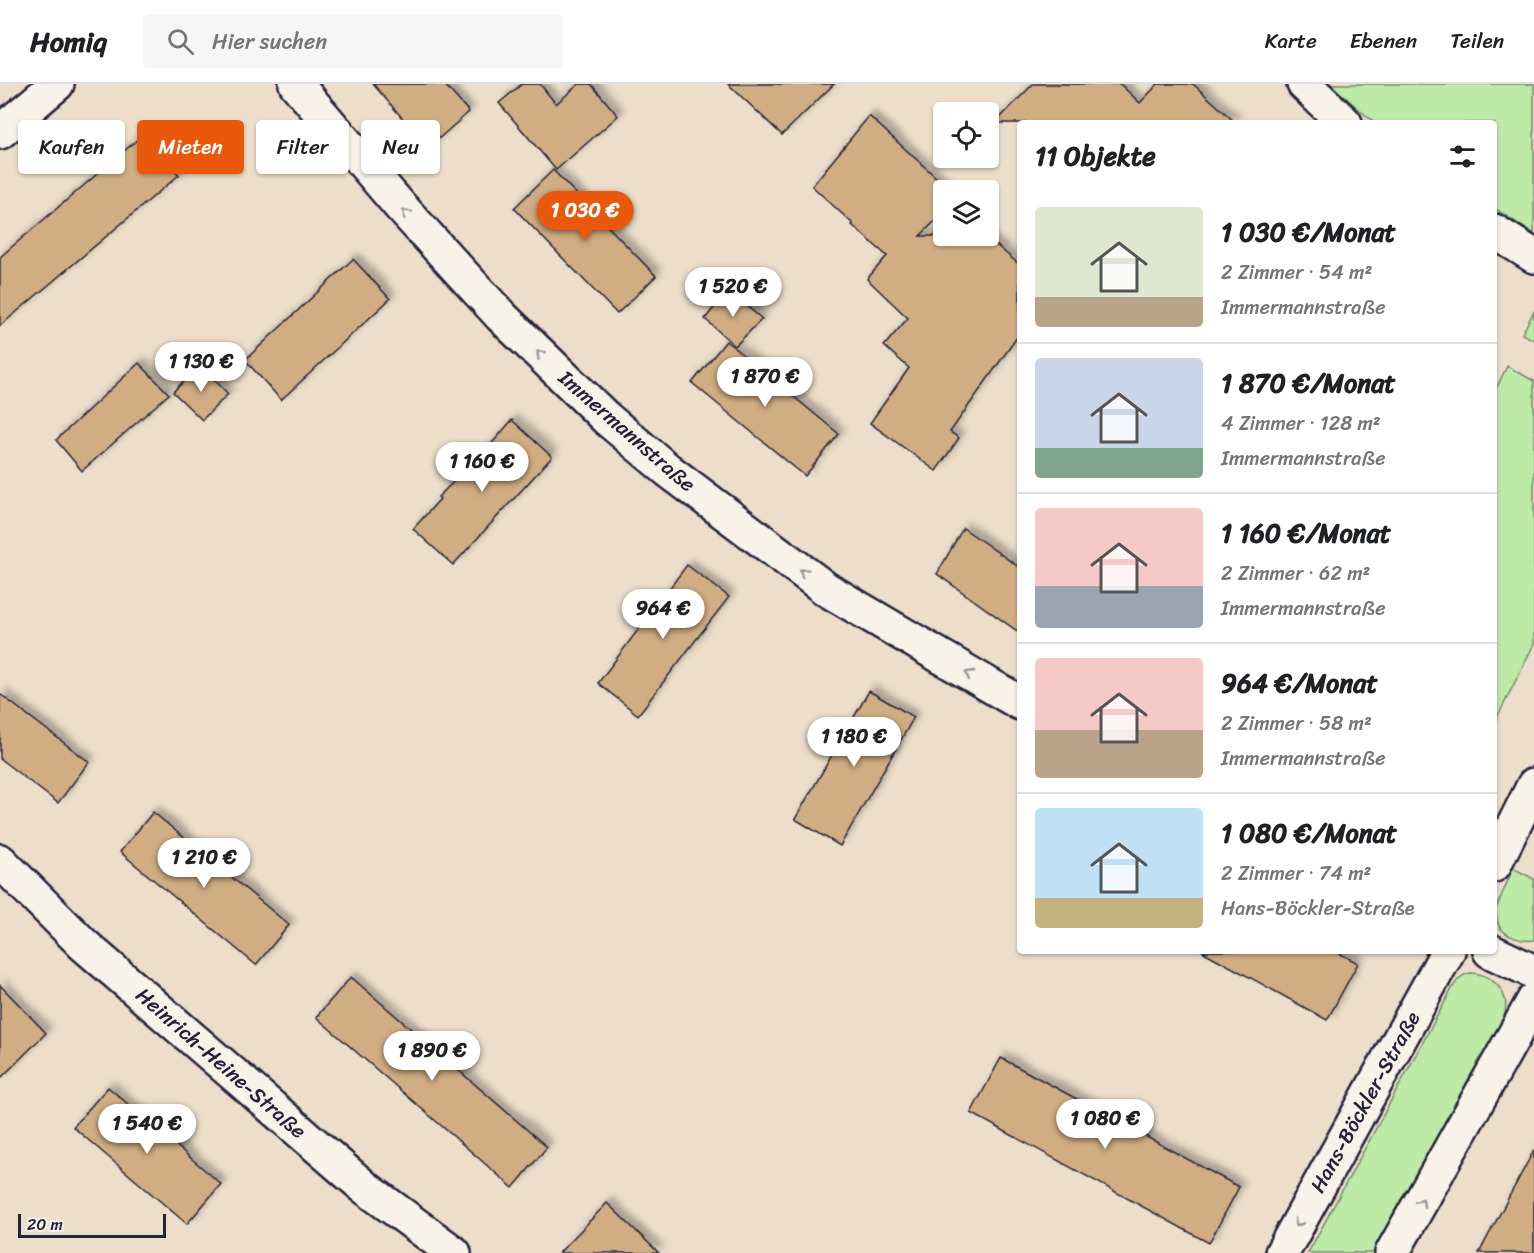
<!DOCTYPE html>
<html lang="de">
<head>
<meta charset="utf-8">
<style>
	:root { --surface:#fff; --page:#f6f6f6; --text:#202124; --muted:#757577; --line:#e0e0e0; --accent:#ea580c }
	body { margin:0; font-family:Sriracha,sans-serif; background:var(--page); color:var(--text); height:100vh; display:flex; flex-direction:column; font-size:22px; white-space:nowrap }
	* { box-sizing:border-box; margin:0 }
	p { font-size:20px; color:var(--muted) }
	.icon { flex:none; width:33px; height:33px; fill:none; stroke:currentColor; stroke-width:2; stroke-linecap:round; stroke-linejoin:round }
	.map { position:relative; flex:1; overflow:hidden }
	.panel { position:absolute; left:1017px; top:36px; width:480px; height:834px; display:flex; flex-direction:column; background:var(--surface); border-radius:6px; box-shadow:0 2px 4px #0004 }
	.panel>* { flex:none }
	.banner { position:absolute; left:18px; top:36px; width:570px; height:54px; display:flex; gap:12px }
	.fabs { position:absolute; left:933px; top:18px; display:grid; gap:12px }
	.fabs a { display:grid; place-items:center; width:66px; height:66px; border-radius:6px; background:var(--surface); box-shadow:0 2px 4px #0004; font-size:30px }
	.scale { position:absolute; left:18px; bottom:15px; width:148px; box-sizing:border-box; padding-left:6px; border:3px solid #22223b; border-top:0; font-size:16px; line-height:21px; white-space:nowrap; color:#22223b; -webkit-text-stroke:4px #f7f3e8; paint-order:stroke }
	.price { position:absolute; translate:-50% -51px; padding:0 14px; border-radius:21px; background:#fff; color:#222; font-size:20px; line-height:39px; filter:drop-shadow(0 2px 3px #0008) }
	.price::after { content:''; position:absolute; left:50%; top:36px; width:18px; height:14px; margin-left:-9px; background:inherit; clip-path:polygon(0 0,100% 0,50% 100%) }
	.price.current { background:var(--accent); color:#fff }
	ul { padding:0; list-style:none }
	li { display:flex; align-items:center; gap:18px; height:150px; padding:0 18px }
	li+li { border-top:2px solid var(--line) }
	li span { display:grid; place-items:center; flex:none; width:168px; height:120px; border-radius:6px; color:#555 }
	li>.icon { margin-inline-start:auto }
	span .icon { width:72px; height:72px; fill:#fffc; stroke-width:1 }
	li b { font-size:26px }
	h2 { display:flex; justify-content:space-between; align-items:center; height:72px; padding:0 18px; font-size:26px }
	.pill { padding:0 21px; border-radius:6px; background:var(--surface); box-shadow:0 2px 4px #0004; font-size:21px; line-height:54px }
	.pill.current { background:var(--accent); color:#fff }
	header { display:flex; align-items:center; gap:36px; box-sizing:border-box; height:84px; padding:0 30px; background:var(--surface); border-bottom:2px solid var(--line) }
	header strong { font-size:28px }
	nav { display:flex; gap:33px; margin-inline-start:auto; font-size:21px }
	.search { width:420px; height:54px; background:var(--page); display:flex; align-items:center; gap:15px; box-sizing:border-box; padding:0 21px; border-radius:6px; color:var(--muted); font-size:22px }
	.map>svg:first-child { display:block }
</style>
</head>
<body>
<header>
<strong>Homiq</strong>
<div class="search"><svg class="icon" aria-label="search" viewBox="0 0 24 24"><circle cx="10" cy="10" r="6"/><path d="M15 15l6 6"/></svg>Hier suchen</div>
<nav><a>Karte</a><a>Ebenen</a><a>Teilen</a></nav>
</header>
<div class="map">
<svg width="1534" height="1169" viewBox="0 0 1534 1169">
	<defs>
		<filter id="shadow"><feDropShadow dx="5.5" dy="-5.5" stdDeviation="3" flood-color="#0004"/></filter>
	</defs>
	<rect width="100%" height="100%" fill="#ecdeca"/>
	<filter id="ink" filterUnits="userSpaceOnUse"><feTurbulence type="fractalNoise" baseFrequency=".0167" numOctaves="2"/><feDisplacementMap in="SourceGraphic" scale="12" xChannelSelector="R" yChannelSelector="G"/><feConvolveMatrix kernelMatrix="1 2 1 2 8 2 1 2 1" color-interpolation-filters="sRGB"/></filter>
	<g filter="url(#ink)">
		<g fill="#bdeaa7" stroke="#708671" stroke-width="1.5">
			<polygon points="1330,0 1534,0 1534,150 1494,124 1494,39 1375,39"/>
			<polygon points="1534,227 1534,256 1522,250"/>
			<polygon points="1507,282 1534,297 1534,560 1494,640 1494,309"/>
			<path d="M1513 784 1534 795V856C1522 858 1506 853 1499 842 1497 837 1496 832 1495 827Z"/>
			<path d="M1471 889C1486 889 1501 900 1505 915 1507 922 1505 928 1504 935L1381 1169H1308L1453 903C1458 895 1461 891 1471 889Z"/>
		</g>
		<g fill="#d1ad83" stroke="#22223b" stroke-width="1.5" filter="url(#shadow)">
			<polygon points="373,0 444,0 469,28 428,64"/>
			<polygon points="522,0 540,0 556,20 579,0 591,0 618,32 556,86 499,19"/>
			<polygon points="728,0 834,0 782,51"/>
			<polygon points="1033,0 1120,0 1140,19 1158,0 1193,0 1236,39 995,39"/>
			<polygon points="869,32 950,106 944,106 944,128 920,152 985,152 1020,181 1020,249 950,348 959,354 936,387 870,339 909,284 884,262 908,234 867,195 887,172 852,141 853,140 812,102"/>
			<polygon points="144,50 179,91 0,242 0,173"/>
			<polygon points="553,86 656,192 617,230 514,124"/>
			<polygon points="353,175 390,215 281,316 245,276"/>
			<polygon points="728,206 762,235 735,262 705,235"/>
			<polygon points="726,257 839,350 805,392 692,299"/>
			<polygon points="139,279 169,310 82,387 56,356"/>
			<polygon points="200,281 228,310 202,336 173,308"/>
			<polygon points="512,336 552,373 453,481 413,445 440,415 438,413 487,365"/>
			<polygon points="963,444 1020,484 1020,549 937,490"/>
			<polygon points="687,481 729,513 638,631 598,599"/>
			<polygon points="869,607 914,633 840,762 795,735"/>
			<polygon points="0,610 89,678 58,719 0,675"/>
			<polygon points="153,728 289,841 256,881 120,768"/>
			<polygon points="1202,867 1335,867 1358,879 1327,936"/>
			<polygon points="351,893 547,1063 513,1104 316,933"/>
			<polygon points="0,901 46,949 0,995"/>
			<polygon points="1001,974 1239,1103 1209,1159 971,1029"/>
			<polygon points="108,1003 221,1100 187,1140 73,1043"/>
			<polygon points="1534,1066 1534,1169 1479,1169"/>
			<polygon points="607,1119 659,1169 559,1169"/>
		</g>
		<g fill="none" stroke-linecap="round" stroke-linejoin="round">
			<g stroke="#22223b" stroke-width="38">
				<g id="street">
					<polyline points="296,0 400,122 501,232 606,334 669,387 826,505 1020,619"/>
					<polyline points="1304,0 1345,39"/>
					<polyline points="1494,147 1534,172"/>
					<polyline points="0,777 84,861 363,1102 454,1169"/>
					<polyline points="1490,867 1534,888"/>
				</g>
			</g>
			<g stroke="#22223b" stroke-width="38">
				<g id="secondary">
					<polyline points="0,48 57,0"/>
					<polyline points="1494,781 1534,701"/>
					<polyline points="1282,1169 1448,867"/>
					<polyline points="1392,1169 1534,916"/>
				</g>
			</g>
			<use href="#street" stroke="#f7f3e8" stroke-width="33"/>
			<use href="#secondary" stroke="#f7f3e8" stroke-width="33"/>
		</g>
		<defs><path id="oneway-chevron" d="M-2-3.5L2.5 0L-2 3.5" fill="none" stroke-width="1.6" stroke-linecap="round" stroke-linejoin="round" transform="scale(1.5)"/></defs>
		<g stroke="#97959a">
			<use href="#oneway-chevron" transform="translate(406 129) rotate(-133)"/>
			<use href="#oneway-chevron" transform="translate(540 270) rotate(-136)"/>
			<use href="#oneway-chevron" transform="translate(803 488) rotate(-143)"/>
			<use href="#oneway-chevron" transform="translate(969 590) rotate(-149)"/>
			<use href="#oneway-chevron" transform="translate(1421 1118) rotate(-61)"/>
			<use href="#oneway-chevron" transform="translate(1298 1139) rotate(119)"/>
		</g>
	</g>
	<g text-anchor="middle" stroke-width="4.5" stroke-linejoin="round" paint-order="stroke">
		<g font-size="21" fill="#22223b" stroke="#f7f3e8">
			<text transform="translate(627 347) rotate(41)" y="7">Immermannstraße</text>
			<text transform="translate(221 979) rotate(41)" y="7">Heinrich-Heine-Straße</text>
			<text transform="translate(1365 1018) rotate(-61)" y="7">Hans-Böckler-Straße</text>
		</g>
	</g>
</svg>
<div class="fabs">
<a><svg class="icon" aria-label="locate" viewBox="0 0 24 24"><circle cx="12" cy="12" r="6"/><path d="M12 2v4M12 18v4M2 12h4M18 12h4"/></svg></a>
<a><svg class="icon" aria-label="layers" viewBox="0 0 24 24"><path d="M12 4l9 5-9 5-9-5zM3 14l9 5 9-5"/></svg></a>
</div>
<div class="scale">20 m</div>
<b class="price current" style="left:585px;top:158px">1 030 €</b>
<b class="price" style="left:733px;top:234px">1 520 €</b>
<b class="price" style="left:201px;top:309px">1 130 €</b>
<b class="price" style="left:765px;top:324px">1 870 €</b>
<b class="price" style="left:482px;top:409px">1 160 €</b>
<b class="price" style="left:663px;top:556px">964 €</b>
<b class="price" style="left:854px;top:684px">1 180 €</b>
<b class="price" style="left:204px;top:805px">1 210 €</b>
<b class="price" style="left:432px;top:998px">1 890 €</b>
<b class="price" style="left:1105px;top:1066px">1 080 €</b>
<b class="price" style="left:147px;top:1071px">1 540 €</b>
<div class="banner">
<a class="pill">Kaufen</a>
<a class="pill current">Mieten</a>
<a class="pill">Filter</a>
<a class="pill">Neu</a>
</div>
<section class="panel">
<h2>11 Objekte<svg class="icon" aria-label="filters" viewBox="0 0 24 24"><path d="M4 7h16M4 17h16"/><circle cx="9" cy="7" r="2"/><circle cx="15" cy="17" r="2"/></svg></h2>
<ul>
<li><span style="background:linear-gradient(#dfe7d0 75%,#b9a48a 0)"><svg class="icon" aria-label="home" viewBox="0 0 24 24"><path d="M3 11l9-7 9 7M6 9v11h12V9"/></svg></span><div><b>1 030 €/Monat</b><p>2 Zimmer · 54 m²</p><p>Immermannstraße</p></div></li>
<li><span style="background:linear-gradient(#c9d6e8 75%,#7fa58c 0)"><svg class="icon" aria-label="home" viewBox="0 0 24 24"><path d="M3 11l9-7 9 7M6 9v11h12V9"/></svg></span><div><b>1 870 €/Monat</b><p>4 Zimmer · 128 m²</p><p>Immermannstraße</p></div></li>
<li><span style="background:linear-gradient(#f6c9c9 65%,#9aa5b1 0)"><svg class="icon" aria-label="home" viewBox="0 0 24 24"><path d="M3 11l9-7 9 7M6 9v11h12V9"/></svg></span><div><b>1 160 €/Monat</b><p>2 Zimmer · 62 m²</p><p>Immermannstraße</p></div></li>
<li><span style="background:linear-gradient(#f6c9c9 60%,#b9a48a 0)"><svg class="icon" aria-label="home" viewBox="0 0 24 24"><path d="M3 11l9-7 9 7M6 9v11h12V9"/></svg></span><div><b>964 €/Monat</b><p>2 Zimmer · 58 m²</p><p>Immermannstraße</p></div></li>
<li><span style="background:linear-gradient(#bfe0f5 75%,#c2b280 0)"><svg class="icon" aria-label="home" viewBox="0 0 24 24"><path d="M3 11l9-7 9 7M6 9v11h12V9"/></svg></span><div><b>1 080 €/Monat</b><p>2 Zimmer · 74 m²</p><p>Hans-Böckler-Straße</p></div></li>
</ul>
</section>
</div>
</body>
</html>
